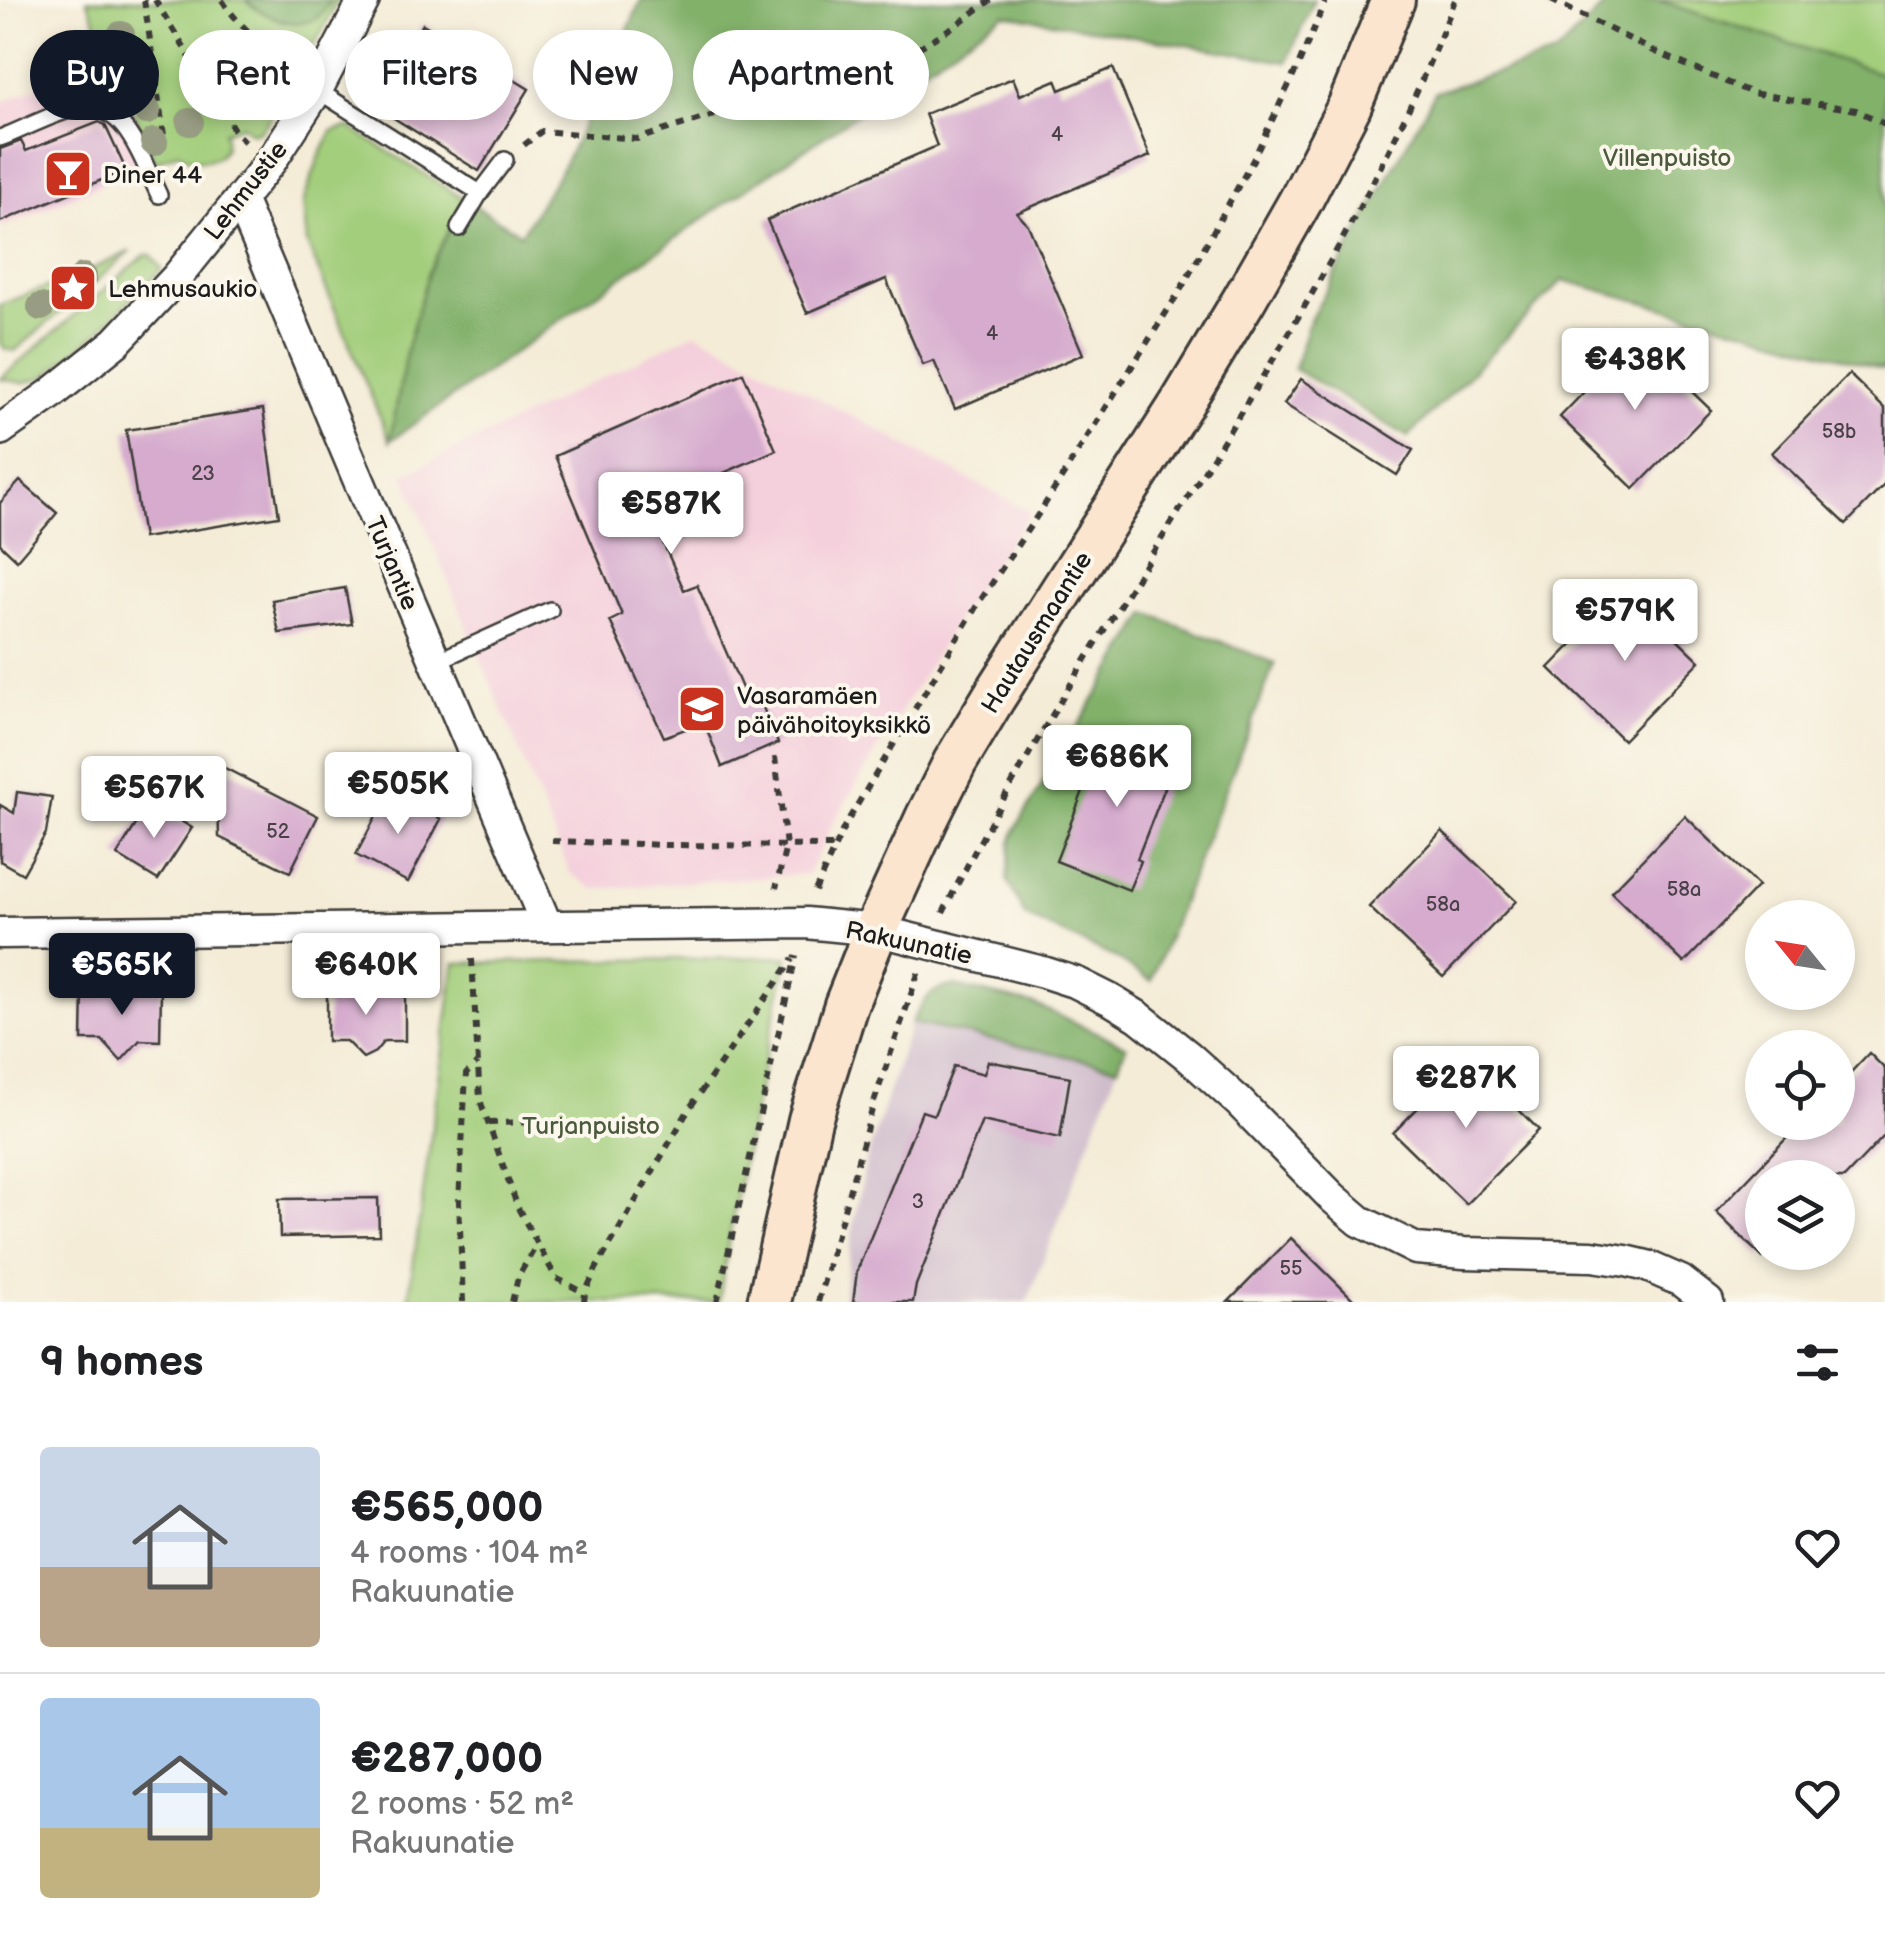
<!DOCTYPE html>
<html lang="en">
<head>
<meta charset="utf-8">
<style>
	:root { --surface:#fff; --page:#f6f6f6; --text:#202124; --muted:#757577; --line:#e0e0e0; --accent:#111827 }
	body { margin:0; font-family:"Balsamiq Sans",sans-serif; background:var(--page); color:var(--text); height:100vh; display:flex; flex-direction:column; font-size:38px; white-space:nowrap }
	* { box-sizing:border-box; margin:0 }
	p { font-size:32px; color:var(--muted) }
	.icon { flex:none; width:55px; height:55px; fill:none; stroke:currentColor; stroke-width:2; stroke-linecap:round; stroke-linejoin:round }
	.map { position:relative; height:1302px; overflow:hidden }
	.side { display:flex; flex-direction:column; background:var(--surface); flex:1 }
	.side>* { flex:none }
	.top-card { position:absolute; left:30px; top:30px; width:1000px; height:90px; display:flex; gap:20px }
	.needle { width:65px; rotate:300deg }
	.controls { position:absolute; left:1745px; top:900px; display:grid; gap:20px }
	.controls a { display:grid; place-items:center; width:110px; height:110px; border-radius:50%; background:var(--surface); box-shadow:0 5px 15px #0003; font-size:50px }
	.price { position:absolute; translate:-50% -85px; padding:0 22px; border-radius:10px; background:#fff; color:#222; font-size:32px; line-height:65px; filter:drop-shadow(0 2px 5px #0008) }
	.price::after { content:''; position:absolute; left:50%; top:60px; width:30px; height:22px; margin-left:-15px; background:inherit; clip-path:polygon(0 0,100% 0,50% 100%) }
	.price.active { background:var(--accent); color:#fff }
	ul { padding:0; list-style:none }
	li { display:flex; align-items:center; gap:30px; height:250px; padding:0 40px }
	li+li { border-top:2px solid var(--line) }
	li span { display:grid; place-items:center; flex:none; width:280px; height:200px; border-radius:10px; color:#555 }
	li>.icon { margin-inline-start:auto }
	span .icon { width:120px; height:120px; fill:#fffc; stroke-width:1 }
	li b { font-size:42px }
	h2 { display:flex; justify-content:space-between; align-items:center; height:120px; padding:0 40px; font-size:42px }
	.pill { padding:0 35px; border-radius:45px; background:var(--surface); box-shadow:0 5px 15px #0003; font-size:35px; line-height:90px }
	.pill.active { background:var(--accent); color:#fff }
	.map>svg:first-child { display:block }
</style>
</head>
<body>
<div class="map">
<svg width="1885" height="1302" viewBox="0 0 1885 1302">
	<rect width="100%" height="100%" fill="#fbf7ec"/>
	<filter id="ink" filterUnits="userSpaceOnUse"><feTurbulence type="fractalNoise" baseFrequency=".01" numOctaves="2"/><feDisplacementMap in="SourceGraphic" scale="20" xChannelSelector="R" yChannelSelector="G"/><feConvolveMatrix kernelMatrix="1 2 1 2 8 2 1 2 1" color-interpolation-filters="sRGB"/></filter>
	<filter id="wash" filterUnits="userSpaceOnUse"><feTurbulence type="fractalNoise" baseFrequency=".0048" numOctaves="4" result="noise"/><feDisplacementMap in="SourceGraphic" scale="40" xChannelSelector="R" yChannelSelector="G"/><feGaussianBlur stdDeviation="2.25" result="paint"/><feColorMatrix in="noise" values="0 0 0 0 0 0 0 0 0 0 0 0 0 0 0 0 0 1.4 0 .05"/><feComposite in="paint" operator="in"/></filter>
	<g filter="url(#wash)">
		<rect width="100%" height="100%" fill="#f4ecd7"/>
		<g fill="#f4cfdc">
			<polygon points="110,55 155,162 0,228 0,103"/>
			<polygon points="696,332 1030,512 970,598 834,821 808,874 594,889 570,873 404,475"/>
		</g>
		<polygon fill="#d0bdcc" points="911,1023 1118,1067 1027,1302 842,1302 854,1222 866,1162"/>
		<g fill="#a3ce7b" stroke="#60754c" stroke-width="2.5">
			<path d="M87 0H308L329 5 331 0H338L322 32 265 126 258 132 252 133 242 125 224 132C225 138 227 144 224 149 217 165 189 162 178 152L155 162Z"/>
			<polygon points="1657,0 1885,0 1885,75"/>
			<polygon points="349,127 464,199 428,273 407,348 390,441 307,243 303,203 318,160 332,131"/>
			<path d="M131 251 15 351C7 350 3 349 0 342V305L86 272Z"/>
			<polygon points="145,255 151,255 162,269 94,336 44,377 23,383 0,379"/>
			<path d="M788 957C761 1072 736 1186 719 1302H408L455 963Z"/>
		</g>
		<g fill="#82b16b" stroke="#4f6644" stroke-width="2.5">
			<path d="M246 0H331C327 6 322 16 315 19 295 30 260 15 246 0Z"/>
			<polygon points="641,0 1314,0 1287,62 1004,14 717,209 390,441 407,348 428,273 464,199 521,234 562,168 610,70"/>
			<polygon points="1610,0 1657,0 1885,75 1885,369 1563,280 1408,437 1294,369 1308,324 1435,92 1555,55"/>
			<polygon points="1147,613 1275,663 1151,981 1118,959 1025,916 1007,879 1011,843 1016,828"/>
			<path d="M955 986 1036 1005 1126 1046 1118 1067 911 1023C923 1002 928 988 955 986Z"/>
		</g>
		<g id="blocks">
			<g fill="#d6abce">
				<polygon points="423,24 529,89 479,171 373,105"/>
				<polygon points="1113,68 1150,156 1017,213 1028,225 1083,354 955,409 934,361 923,365 886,279 807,313 767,220 937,146 925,114 1013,78 1020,95 1056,80 1060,90"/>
				<polygon points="99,122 105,125 126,170 0,222 0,149 21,141 26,151"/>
				<polygon points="1636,338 1711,410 1634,489 1560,417"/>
				<polygon points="743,373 776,450 647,507 684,590 697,585 748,702 759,698 778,743 722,767 704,722 664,737 610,621 622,615 555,456"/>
				<polygon points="1849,374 1885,409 1885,484 1846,524 1772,453"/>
				<polygon points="1301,379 1413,450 1397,475 1284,404"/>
				<polygon points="263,409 279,516 143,538 126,430"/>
				<polygon points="20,481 57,513 17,560 0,544 0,503"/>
				<polygon points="345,588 352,624 279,633 272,600"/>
				<polygon points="1626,589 1700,661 1623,740 1549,668"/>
				<polygon points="1105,734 1122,741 1123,735 1177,757 1137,859 1141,861 1129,890 1056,861"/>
				<polygon points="217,764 318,816 290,872 219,837"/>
				<polygon points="389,791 441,819 408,882 356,855"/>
				<polygon points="17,792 52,797 46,833 23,874 0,861 0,805 14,813"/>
				<polygon points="150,802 192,828 158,880 117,855"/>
				<polygon points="1685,816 1758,886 1684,963 1611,892"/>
				<polygon points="1442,831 1516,901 1443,977 1369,907"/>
				<polygon points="83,990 161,990 160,1041 140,1040 121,1061 102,1040 82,1040"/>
				<polygon points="327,990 405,991 405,1041 384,1041 375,1052 363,1058 346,1041 327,1041"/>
				<polygon points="1869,1053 1885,1069 1885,1135 1844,1178 1762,1178 1762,1257 1716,1212 1802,1122 1838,1122 1838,1086"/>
				<polygon points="1467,1058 1539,1130 1466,1204 1393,1133"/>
				<polygon points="988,1061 1070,1077 1060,1138 982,1121 916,1285 913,1302 853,1302 857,1271 922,1111 934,1115 954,1066 984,1074"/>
				<polygon points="378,1198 379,1235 280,1237 279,1199"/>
				<polygon points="1291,1238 1356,1302 1228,1302"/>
			</g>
		</g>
	</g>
	<g filter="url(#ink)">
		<use href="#blocks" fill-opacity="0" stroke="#3c3b38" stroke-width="2.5"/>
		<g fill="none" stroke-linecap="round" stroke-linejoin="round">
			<g stroke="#3c3b38" stroke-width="20">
				<g id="lane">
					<polyline points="317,90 480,193"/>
					<path d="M0 138C22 130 59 110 81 107 126 102 143 163 159 195"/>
					<polyline points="459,228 480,193 505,160"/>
					<polyline points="435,662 550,610"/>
				</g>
			</g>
			<g stroke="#3c3b38" stroke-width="35">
				<g id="street">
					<polyline points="240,199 547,926"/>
					<polyline points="0,430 51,394 116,342 177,277 271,161 317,90 364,0"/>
					<polyline points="0,933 806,923 876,930 1043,972 1077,983 1111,1000 1139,1017 1188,1056 1239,1102 1332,1197 1360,1221 1416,1249 1464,1253 1592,1256 1626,1261 1647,1266 1681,1281 1708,1302"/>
				</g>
			</g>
			<g stroke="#3c3b38" stroke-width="48">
				<polyline id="secondary" points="769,1302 810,1120 846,1005 876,930 927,818 955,762 994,697 1182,403 1244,300 1301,200 1349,107 1393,0"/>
			</g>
			<g stroke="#3c3b38" stroke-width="6" stroke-dasharray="8 8" stroke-linecap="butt">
				<polyline points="144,0 165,142"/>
				<polyline points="155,0 236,133 245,142"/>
				<path d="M222 0C240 28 266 48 295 65"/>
				<polyline points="1551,0 1658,53 1752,93 1856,110 1885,124"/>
				<polyline points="524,145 542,131 637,139 710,116 771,109 818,96 915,50 956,25 991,0"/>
				<polyline points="775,757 786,846 776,888"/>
				<polyline points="552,841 666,845 835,846"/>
				<polyline points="815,891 844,827 976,607 1043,507 1181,289 1253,160 1298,66 1326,0"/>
				<path d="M943 913C1098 600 1329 328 1455 0"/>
				<polyline points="472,959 480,1100 518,1208 556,1278 585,1293"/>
				<polyline points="489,1123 543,1122"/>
				<polyline points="463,1302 459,1202 466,1074 477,1063"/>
				<polyline points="512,1302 518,1277 537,1244"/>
				<polyline points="584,1302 585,1293 596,1269 689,1109 793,959"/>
				<polyline points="717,1302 796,956"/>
				<polyline points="818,1302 875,1099 919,971"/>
			</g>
			<use href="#lane" stroke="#fff" stroke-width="15"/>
			<use href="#street" stroke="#fff" stroke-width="30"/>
			<use href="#secondary" stroke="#fbe5cf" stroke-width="42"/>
		</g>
		<g fill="#979c82">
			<circle cx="121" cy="35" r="14"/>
			<circle cx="261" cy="88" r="14"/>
			<circle cx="147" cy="111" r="14"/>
			<circle cx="190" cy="122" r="14"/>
			<circle cx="154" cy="142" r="14"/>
			<circle cx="83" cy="277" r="14"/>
			<circle cx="41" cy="307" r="14"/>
		</g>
	</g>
	<defs>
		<g id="bar-square" transform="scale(2.5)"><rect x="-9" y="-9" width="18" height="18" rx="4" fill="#c8321e" stroke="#fbf7ec"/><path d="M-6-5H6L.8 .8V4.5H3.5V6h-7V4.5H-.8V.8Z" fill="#fff"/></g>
		<g id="sight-square" transform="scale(2.5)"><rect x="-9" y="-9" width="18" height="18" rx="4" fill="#c8321e" stroke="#fbf7ec"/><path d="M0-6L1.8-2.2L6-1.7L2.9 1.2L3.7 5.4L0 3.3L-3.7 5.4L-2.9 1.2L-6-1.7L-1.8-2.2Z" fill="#fff"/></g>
		<g id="school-square" transform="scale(2.5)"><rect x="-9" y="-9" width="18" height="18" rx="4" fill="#c8321e" stroke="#fbf7ec"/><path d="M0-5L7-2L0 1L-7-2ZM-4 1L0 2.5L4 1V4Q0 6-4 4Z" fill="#fff"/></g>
	</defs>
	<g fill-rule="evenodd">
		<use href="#bar-square" x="68" y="174"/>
		<use href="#sight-square" x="73" y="288"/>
		<use href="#school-square" x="702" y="709"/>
	</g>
	<g text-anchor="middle" stroke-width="8" stroke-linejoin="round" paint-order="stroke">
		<g font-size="20" fill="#4a4048">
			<text x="1057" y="141">4</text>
			<text x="992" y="340">4</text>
			<text x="1839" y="438">58b</text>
			<text x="203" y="480">23</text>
			<text x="278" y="838">52</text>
			<text x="1684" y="896">58a</text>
			<text x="1443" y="911">58a</text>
			<text x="918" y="1208">3</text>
			<text x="1291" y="1275">55</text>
		</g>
		<g font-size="25" fill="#4b5a3d" stroke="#fbf7ec">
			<text x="1667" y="166">Villenpuisto</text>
			<text x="591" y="1134">Turjanpuisto</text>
		</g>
		<g font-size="25" fill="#1c1c1c" stroke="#fbf7ec" text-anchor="start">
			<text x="103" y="183">Diner 44</text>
			<text x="108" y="297">Lehmusaukio</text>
			<text x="737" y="704">Vasaramäen<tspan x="737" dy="29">päivähoitoyksikkö</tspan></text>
		</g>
		<g font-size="25" fill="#1c1c1c" stroke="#fbf7ec">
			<text transform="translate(245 190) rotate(-52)" y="9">Lehmustie</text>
			<text transform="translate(393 563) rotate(67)" y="9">Turjantie</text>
			<text transform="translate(1036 632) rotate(-58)" y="9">Hautausmaantie</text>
			<text transform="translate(909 942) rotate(12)" y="9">Rakuunatie</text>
		</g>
	</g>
</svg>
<div class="controls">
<a><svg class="needle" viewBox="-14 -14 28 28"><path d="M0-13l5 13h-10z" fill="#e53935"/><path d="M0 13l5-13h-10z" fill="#757577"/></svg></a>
<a><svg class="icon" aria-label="locate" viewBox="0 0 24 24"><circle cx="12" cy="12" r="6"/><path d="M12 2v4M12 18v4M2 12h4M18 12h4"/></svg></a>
<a><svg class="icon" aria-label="layers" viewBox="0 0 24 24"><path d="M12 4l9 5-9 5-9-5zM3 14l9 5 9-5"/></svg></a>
</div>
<b class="price" style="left:1635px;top:413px">€438K</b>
<b class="price" style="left:671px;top:557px">€587K</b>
<b class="price" style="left:1625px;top:664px">€579K</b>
<b class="price" style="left:1117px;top:810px">€686K</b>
<b class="price" style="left:398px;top:837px">€505K</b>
<b class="price" style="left:154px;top:841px">€567K</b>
<b class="price active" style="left:122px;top:1018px">€565K</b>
<b class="price" style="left:366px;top:1018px">€640K</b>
<b class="price" style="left:1466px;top:1131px">€287K</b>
<div class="top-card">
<a class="pill active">Buy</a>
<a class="pill">Rent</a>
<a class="pill">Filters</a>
<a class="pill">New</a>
<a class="pill">Apartment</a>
</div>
</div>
<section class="side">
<h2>9 homes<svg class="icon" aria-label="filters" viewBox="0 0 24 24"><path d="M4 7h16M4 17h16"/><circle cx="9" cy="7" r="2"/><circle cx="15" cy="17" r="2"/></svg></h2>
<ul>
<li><span style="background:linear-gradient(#c9d6e8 60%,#b9a48a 0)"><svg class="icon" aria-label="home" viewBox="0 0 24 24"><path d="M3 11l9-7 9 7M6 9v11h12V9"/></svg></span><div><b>€565,000</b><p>4 rooms · 104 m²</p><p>Rakuunatie</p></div><svg class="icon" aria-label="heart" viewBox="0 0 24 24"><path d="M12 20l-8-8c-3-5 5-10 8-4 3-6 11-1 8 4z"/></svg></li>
<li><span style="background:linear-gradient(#a9c7e8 65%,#c2b280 0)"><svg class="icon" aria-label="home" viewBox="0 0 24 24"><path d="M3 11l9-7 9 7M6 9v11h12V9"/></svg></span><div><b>€287,000</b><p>2 rooms · 52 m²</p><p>Rakuunatie</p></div><svg class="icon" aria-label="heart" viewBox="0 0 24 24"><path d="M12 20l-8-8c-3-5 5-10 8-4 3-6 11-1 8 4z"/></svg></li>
</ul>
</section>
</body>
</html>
